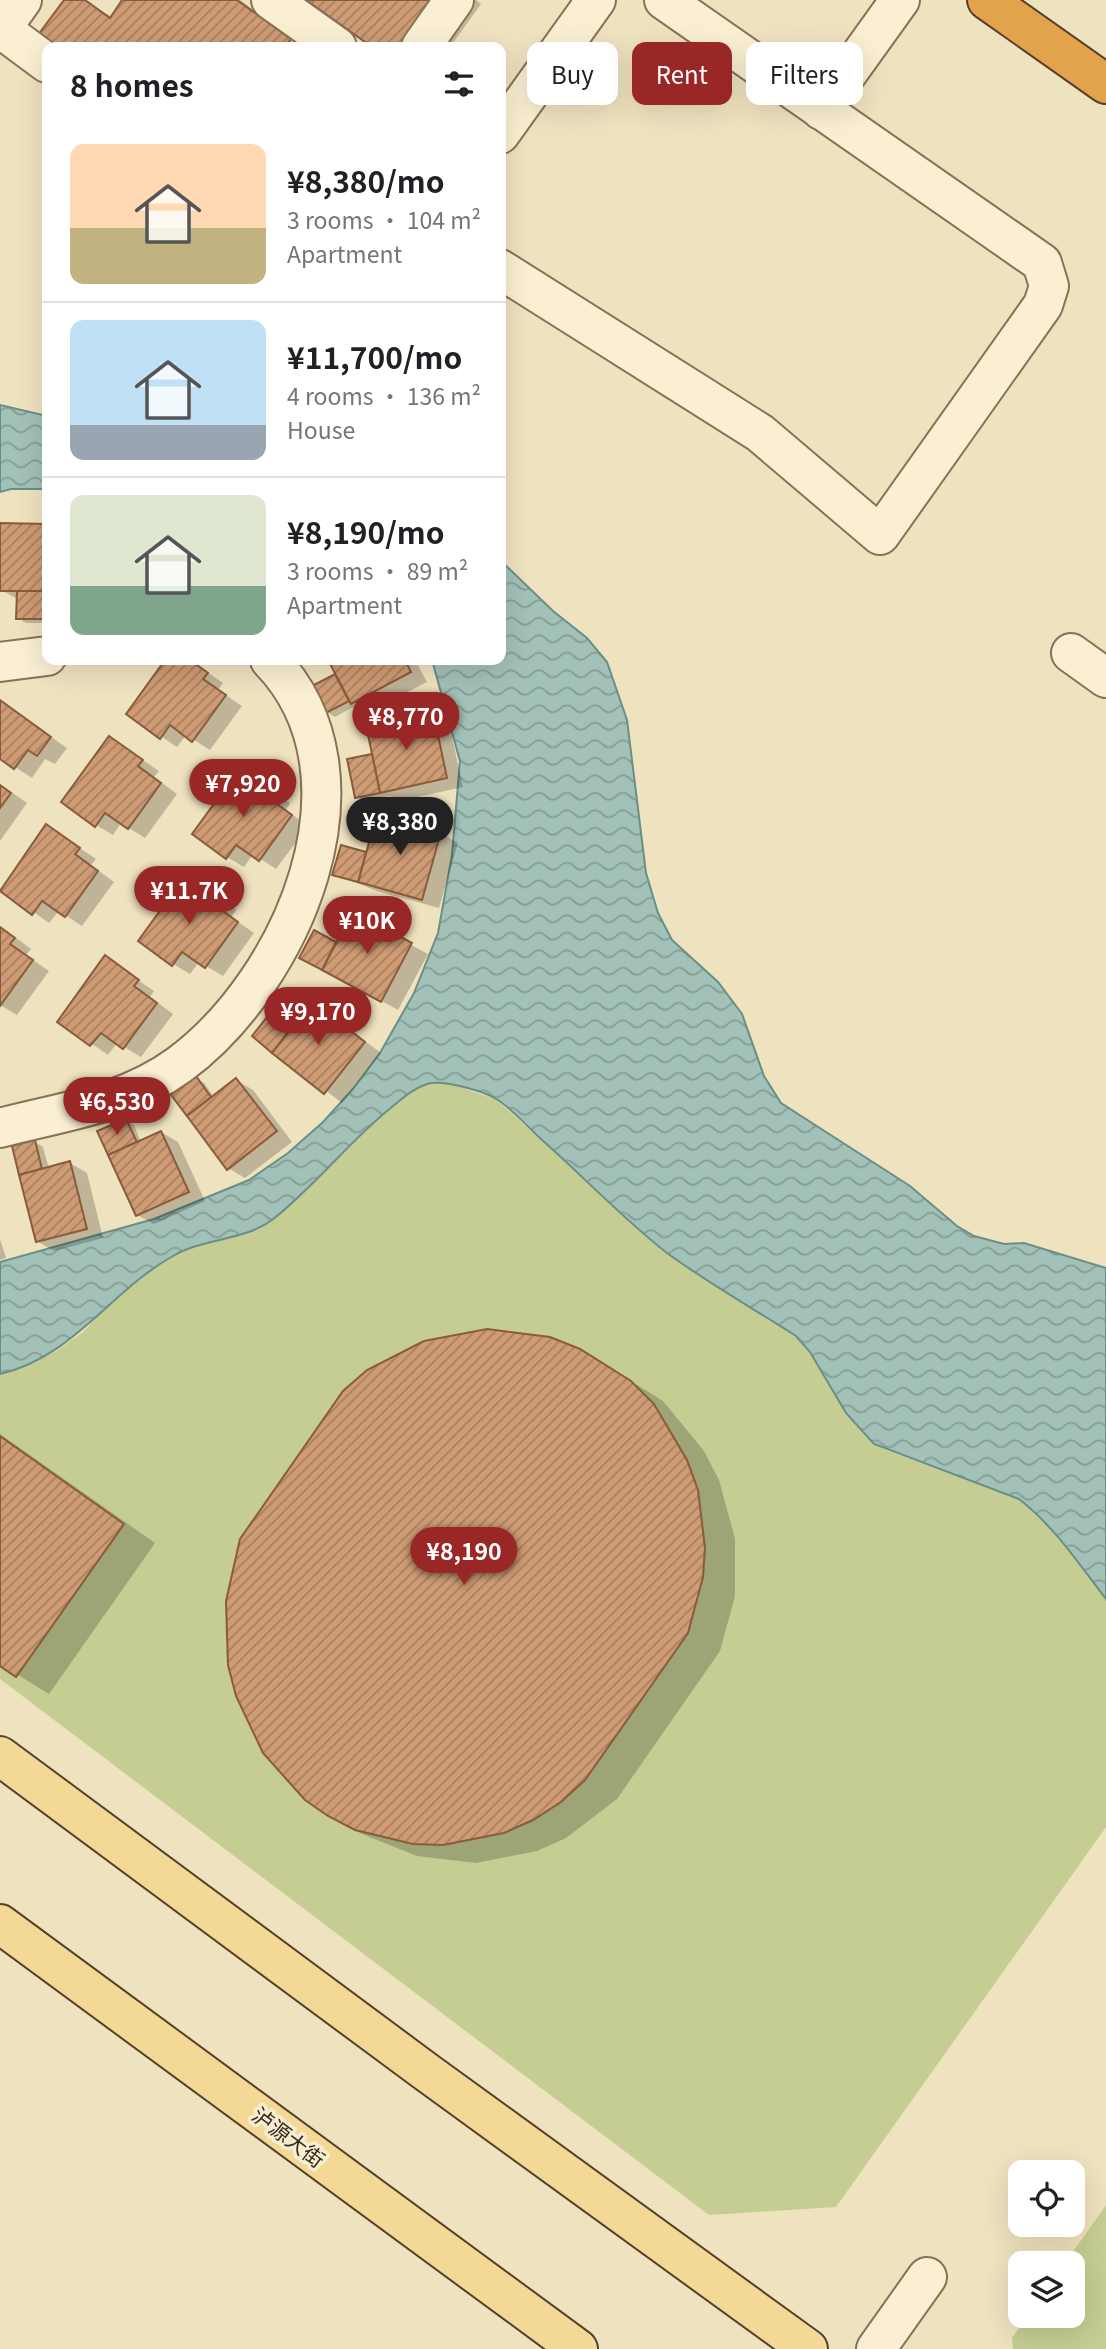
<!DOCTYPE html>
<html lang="en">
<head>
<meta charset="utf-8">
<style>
	:root { --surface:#fff; --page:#f6f6f6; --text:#202124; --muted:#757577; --line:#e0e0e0; --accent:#992725 }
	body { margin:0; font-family:Georgia,"Noto Sans SC",serif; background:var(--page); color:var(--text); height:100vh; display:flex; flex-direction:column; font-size:26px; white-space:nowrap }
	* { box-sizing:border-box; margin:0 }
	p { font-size:23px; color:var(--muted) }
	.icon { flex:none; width:38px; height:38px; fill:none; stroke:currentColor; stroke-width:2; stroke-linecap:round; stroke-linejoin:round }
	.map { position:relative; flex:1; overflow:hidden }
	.side { position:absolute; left:42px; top:42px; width:464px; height:623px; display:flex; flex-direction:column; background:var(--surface); border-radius:14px; box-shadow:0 7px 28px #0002 }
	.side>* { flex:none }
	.hud { position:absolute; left:527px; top:42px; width:474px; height:63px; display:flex; gap:14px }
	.buttons { position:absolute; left:1008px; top:2160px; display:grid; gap:14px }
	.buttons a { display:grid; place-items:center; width:77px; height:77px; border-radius:14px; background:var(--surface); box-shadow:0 7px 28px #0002; font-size:35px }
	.price { position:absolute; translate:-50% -60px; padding:0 16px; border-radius:24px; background:var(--accent); color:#fff; font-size:23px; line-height:46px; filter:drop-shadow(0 2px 4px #0008) }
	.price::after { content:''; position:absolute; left:50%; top:42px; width:21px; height:16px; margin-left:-10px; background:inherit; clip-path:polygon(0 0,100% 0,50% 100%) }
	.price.current { background:#222; color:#fff }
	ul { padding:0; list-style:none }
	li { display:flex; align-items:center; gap:21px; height:175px; padding:0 28px }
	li+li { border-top:2px solid var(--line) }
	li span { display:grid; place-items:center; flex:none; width:196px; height:140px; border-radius:14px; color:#555 }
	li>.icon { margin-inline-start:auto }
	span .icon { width:84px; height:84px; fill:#fffc; stroke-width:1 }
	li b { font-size:30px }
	h2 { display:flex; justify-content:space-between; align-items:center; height:84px; padding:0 28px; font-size:30px }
	.chip { padding:0 24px; border-radius:14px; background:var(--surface); box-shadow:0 7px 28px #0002; font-size:24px; line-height:63px }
	.chip.current { background:var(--accent); color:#fff }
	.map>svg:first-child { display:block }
</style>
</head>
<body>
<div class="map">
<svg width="1106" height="2349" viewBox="0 0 1106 2349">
	<defs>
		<pattern id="water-waves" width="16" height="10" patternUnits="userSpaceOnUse" patternTransform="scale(1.75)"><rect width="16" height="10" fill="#a2c1b8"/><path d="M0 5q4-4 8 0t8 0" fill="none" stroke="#859d95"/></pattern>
		<pattern id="building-hatch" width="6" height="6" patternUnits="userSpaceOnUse" patternTransform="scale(1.75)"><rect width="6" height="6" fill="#ce9b74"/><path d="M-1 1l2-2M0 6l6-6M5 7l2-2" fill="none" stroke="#a87f5e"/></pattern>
	</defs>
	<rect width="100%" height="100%" fill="#efe2bf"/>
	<g fill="#c5cd93">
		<polygon points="429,1083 449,1083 497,1100 667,1253 796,1336 883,1449 1019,1499 1050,1526 1106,1599 1106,1827 836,2207 709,2215 0,1679 0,1374 31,1364 58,1350 83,1332 117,1295 173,1255 307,1189 356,1137 411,1092"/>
		<polygon points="1106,2205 1106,2349 1013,2349 1012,2338 1028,2315 1073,2315 1073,2263 1065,2263"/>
	</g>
	<g fill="url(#water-waves)" stroke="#698f86" stroke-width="2">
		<polygon points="0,405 47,416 47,489 11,489 0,492"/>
		<path d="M501 561 553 611 587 638 607 662 627 720 646 873 658 913 672 940 718 982 742 1014 764 1076 781 1103 910 1186 957 1226 974 1236 1004 1244 1024 1243 1106 1268V1599C1079 1564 1054 1526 1019 1499L874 1444 846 1413 810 1352 796 1336C754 1309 708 1283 667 1253 623 1219 583 1176 541 1139 528 1127 513 1110 498 1100 484 1091 442 1079 427 1084 411 1089 400 1101 387 1111 346 1145 314 1187 272 1220 244 1241 203 1238 173 1256 109 1292 75 1356 0 1374V1262L154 1219 249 1180 288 1153 323 1122 353 1089 380 1053 414 993 438 933 452 855 460 761 432 660H500Z"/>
	</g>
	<g fill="#0003">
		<polygon points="66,0 84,0 112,17 124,0 240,0 306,47 58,47 41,35"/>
		<polygon points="309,0 476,0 481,4 450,47 375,47"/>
		<polygon points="2,525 47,526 47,623 26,623 18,618 19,600 1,590"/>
		<polygon points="167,660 190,660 223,683 218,690 242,706 210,750 186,735 177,747 128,714"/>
		<polygon points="330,660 415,660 427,682 369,712 357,705 335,717 327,712 335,676 340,678"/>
		<polygon points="0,701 67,748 55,764 45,759 32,778 0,757"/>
		<polygon points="432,713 449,723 463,787 399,801 390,796 365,801 357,797 371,756"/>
		<polygon points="110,738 159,771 154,777 177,794 145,838 121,823 113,835 96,825"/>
		<polygon points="241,770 290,803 286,810 308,826 276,869 253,854 244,867 227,857"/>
		<polygon points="0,784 27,803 0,841"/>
		<polygon points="47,826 96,859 91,865 114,882 82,926 59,911 49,923 1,889"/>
		<polygon points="441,833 458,843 439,908 377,891 334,874 342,847 367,854"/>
		<polygon points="187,877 236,910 231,917 254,933 223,976 199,962 190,974 173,964"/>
		<polygon points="354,914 428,954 398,1010 301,957 314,932 337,945"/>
		<polygon points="0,926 31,949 26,955 49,971 17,1015 0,1005"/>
		<polygon points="105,958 154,991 150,997 173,1014 141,1057 117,1043 108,1055 59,1021"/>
		<polygon points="314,1003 381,1053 342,1103 254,1036 272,1014 293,1029"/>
		<polygon points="196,1079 204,1083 214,1097 236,1080 253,1090 292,1142 245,1178 228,1168 173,1096"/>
		<polygon points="126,1120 134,1125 141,1142 161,1132 178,1142 205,1201 154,1224 137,1215"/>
		<polygon points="35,1142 43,1147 49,1169 70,1163 87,1173 103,1238 54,1251 37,1241"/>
		<polygon points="0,1239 6,1258 0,1260"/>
		<polygon points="487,1331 613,1370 663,1401 704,1451 719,1480 735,1539 735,1596 720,1651 617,1799 566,1838 537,1851 476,1863 417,1856 362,1834 329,1815 284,1777 265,1752 368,1372 424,1343"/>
		<polygon points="0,1434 155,1543 49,1694 0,1664"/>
	</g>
	<g fill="url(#building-hatch)" stroke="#885c3c" stroke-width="2">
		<polygon points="64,0 85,0 110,18 122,0 237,0 291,39 285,47 55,47 38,35"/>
		<polygon points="306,0 438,0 405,47 372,47"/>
		<polygon points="0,523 47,524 47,591 0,591"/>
		<polygon points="17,591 47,591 47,619 16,619"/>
		<polygon points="165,660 190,660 208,673 203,679 226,695 192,742 170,725 160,739 126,714"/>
		<polygon points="328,660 405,660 411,672 351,704"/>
		<polygon points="335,674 349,701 326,713 312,686"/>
		<polygon points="0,700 51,737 37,756 28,750 14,769 0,759"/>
		<polygon points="433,711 447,778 380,793 366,725"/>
		<polygon points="109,736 143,760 138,766 161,783 128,829 105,813 95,827 61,802"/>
		<polygon points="372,754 380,793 355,798 347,759"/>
		<polygon points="240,768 274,792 270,799 292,815 259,861 236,845 226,859 192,834"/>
		<polygon points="0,785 11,793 0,808"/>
		<polygon points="377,814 441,832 422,900 358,882"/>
		<polygon points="46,824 80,848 75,854 98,871 65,917 42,901 32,915 0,891"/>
		<polygon points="341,845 366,852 358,882 332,875"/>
		<polygon points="186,875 220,899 216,906 238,922 205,968 182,952 172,966 138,941"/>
		<polygon points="353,911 412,943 381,1002 322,970"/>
		<polygon points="0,927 15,938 10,944 33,960 0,1006"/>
		<polygon points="314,930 336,942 322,970 299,958"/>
		<polygon points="105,955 139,980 134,986 157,1003 123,1049 101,1033 90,1046 57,1022"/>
		<polygon points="313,1001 365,1042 324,1094 272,1053"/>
		<polygon points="271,1012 291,1028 272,1053 252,1036"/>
		<polygon points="196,1076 211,1097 187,1116 171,1095"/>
		<polygon points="236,1078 277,1131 227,1170 187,1116"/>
		<polygon points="126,1119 137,1142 108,1155 97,1131"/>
		<polygon points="161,1131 189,1192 136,1216 108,1155"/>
		<polygon points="35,1140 42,1169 19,1175 12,1146"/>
		<polygon points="70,1161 87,1229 36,1242 19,1175"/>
		<polygon points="487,1329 550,1337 580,1349 631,1381 654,1404 687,1460 698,1490 705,1548 703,1577 688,1633 585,1780 561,1802 533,1820 504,1833 443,1845 413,1844 355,1830 328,1816 305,1800 263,1753 236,1696 228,1665 226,1601 240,1539 343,1391 367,1370 424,1341"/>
		<polygon points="0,1436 124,1524 16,1677 0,1666"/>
	</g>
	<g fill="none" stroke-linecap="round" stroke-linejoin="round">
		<g stroke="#887257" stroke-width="42">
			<g id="minor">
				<polyline points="22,0 7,21 8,34 47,63"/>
				<polyline points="271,0 337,47"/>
				<polyline points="421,47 454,0"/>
				<polyline points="821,110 900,0"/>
				<polyline points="500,134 596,0"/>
				<polyline points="500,269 760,433 880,535 1043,305 1049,286 1042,263 664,0"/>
				<polyline points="1071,653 1106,678"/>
				<polyline points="0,662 47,656"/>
				<path d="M0 1128C64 1111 124 1105 179 1065 292 982 382 776 270 660"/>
				<polyline points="876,2349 927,2277"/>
			</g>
		</g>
		<g stroke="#55402c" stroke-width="42">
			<g id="major">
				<polyline points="0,1756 425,2071 808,2349"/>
				<polyline points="0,1924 578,2349"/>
			</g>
		</g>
		<g stroke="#55402c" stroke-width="42">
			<polyline id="highway" points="987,0 1106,84"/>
		</g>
		<use href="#minor" stroke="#faefd2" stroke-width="38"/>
		<use href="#major" stroke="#f4d895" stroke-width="38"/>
		<use href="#highway" stroke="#e2a34c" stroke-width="38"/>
	</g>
	<g text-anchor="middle" stroke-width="7" stroke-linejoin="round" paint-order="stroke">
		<g font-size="21" fill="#372a1c" stroke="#f6eccf">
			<text transform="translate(288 2138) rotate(37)" y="7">泸源大街</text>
		</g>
	</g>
</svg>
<div class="buttons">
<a><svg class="icon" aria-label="locate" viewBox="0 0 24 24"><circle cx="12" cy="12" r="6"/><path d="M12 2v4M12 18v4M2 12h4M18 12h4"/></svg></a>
<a><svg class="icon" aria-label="layers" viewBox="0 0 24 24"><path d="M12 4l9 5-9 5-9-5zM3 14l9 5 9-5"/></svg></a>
</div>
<b class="price" style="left:406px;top:752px">¥8,770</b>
<b class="price" style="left:243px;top:819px">¥7,920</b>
<b class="price current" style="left:400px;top:857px">¥8,380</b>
<b class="price" style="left:189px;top:926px">¥11.7K</b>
<b class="price" style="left:367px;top:956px">¥10K</b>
<b class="price" style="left:318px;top:1047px">¥9,170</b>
<b class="price" style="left:117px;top:1137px">¥6,530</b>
<b class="price" style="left:464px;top:1587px">¥8,190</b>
<div class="hud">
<a class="chip">Buy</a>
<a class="chip current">Rent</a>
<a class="chip">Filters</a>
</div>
<section class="side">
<h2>8 homes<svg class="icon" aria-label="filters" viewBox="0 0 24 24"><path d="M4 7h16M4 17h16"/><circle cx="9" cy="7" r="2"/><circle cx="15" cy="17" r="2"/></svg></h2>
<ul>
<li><span style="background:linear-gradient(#ffd9b3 60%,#c2b280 0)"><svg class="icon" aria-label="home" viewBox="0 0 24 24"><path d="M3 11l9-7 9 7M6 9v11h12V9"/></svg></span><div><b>¥8,380/mo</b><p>3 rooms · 104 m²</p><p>Apartment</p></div></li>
<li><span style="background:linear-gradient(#bfe0f5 75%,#9aa5b1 0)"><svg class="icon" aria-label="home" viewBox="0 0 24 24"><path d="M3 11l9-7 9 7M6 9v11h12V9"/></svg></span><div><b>¥11,700/mo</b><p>4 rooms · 136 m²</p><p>House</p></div></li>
<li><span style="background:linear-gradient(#dfe7d0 65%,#7fa58c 0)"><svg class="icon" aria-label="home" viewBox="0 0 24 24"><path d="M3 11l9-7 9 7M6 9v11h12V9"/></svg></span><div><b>¥8,190/mo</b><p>3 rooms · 89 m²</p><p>Apartment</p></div></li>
</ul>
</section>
</div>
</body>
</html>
